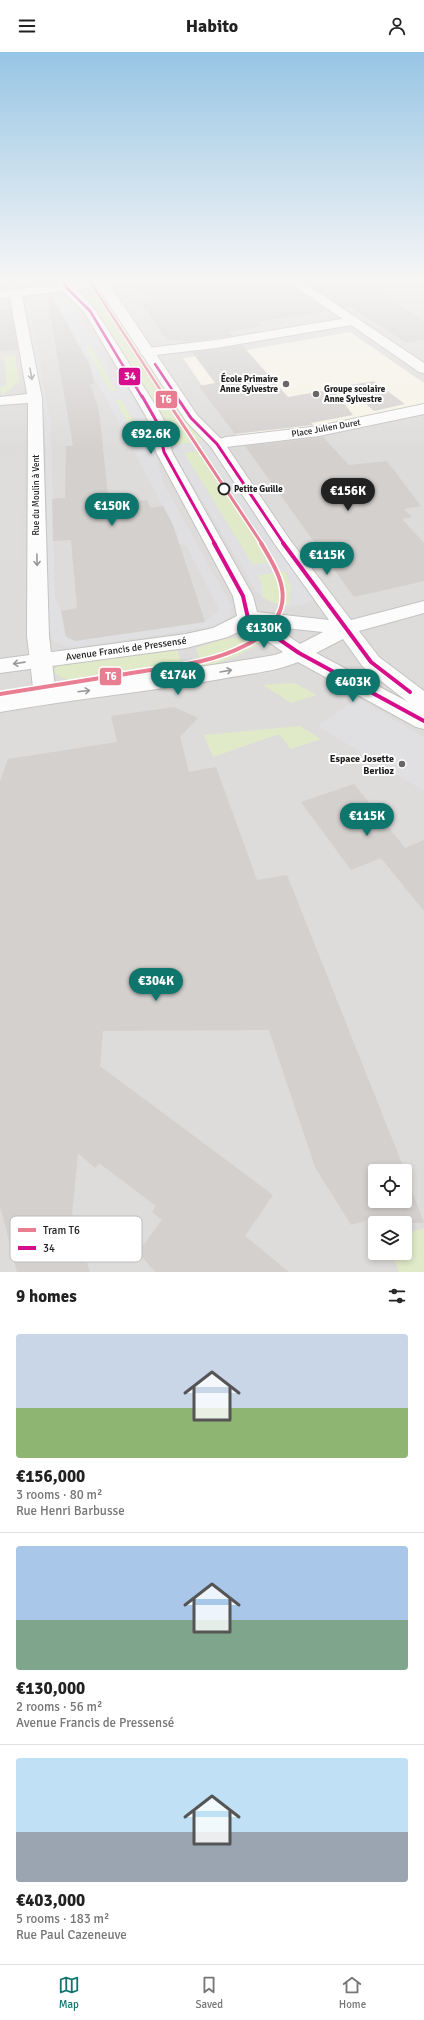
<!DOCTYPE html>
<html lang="en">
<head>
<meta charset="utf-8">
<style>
	:root { --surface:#fff; --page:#f2f2f2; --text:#222; --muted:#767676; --line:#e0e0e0; --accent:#0f766e }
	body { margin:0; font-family:Signika,sans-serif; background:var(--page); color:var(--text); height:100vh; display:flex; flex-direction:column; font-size:15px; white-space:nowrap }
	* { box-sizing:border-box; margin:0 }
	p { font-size:13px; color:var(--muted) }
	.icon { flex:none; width:22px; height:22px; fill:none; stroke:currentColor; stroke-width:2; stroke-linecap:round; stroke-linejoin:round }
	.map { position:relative; height:1220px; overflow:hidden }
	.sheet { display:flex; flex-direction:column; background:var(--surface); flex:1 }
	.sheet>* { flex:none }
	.controls { position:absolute; left:368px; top:1112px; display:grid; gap:8px }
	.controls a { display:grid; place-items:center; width:44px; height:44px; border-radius:4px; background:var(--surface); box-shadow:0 2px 6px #0003; font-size:20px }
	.price { position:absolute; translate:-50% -34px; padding:0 9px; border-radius:14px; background:var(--accent); color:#fff; font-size:13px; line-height:26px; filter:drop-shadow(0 1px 2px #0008) }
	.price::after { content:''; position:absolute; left:50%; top:24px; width:12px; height:9px; margin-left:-6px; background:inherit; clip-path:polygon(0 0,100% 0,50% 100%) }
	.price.active { background:#222; color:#fff }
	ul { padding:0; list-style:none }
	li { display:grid; align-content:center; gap:8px; height:212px; padding:0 16px }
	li+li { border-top:1px solid var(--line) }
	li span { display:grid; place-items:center; height:124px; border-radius:4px; color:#555 }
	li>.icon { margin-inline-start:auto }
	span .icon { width:72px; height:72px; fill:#fffc; stroke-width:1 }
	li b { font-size:17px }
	h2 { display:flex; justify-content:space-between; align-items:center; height:48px; padding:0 16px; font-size:17px }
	header { display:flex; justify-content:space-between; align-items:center; height:52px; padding:0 16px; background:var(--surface); font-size:18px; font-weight:700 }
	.tab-bar { display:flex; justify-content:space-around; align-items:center; height:56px; border-top:1px solid var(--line); background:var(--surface); font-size:11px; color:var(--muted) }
	.tab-bar a { display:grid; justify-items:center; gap:2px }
	.tab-bar .active { color:var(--accent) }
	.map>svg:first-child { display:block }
</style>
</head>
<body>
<header><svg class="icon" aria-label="menu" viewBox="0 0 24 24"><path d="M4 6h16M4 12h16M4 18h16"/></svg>Habito<svg class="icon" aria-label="person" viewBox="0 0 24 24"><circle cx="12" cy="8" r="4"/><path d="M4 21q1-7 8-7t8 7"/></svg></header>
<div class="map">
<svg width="424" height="1220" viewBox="0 0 424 1220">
	<rect width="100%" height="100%" fill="#eeece9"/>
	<path fill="#dddcda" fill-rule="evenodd" d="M0 228H424V1220H0ZM375 1119H405V1149H375ZM375 1171H405V1201H375Z"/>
	<polygon fill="#f7f4e6" points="350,280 424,331 424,353 330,372 239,387 183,306 247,298"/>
	<g fill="#e0eac9">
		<polygon points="104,243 185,369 206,388 171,394 165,371 83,246"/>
		<polygon points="91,294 116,339 110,340 85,295"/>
		<polygon points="15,303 19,330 2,343 0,336 7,332 4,304"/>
		<polygon points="121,347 136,373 129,374 115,348"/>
		<polygon points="149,377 153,397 148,397 136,379"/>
		<polygon points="204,398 276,509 253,513 184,401"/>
		<polygon points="286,519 291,535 289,554 274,551 262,545 262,533 258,523"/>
		<polygon points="228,586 248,587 261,591 237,604 203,616 196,596"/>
		<path d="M176 595 184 618C159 622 71 641 54 620L56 615 61 612Z"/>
		<polygon points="294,631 317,643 291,651 263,633"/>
		<polygon points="300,674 321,687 291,697 279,682 213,705 204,683"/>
		<polygon points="424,1176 424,1220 399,1220 392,1201 405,1201 405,1182"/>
	</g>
	<g fill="#dedddc">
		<polygon points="96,293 101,293 124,331 118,332"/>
		<polygon points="25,401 20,506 0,508 0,403"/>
	</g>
	<g fill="#e0e0e3" fill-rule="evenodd">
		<polygon points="5,228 18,228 20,233 38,231 26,228 42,230 41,228 58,228 59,232 6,239"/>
		<path d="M51 242 67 245 82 260 77 261 88 279H93L101 293 96 294 118 332 124 331 148 372 164 432 232 555 230 566 225 570 216 574 77 595 64 594 52 588 49 577 45 375 26 252 27 248 32 245ZM54 248 86 307H88L90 317 175 477 179 492 186 493 219 558 204 570 76 589 66 585 61 559 55 546 51 373 42 326 40 312H42L37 295 30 250ZM91 294 116 338V339H110L85 295ZM121 347 136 372V373L129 374 115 348ZM148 377 153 396V397H148L136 379Z"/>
		<path d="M208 389 315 546 312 549 303 553 289 554 291 535 286 519 258 523 262 533V545L256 539 170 394ZM204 398 276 508V509L253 513 184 401Z"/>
		<polygon points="357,646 424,685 424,739 318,674"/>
	</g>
	<g fill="#d3d0ce">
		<polygon points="173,228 191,228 197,234 229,230 235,235 285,228 328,259 256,270 261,274 228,280 233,284 184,290 182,288 167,288 141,251 152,250 142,236 145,235 142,231"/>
		<polygon points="303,228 358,228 424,268 424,287 406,291 351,255 344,256"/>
		<polygon points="51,242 90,314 94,332 90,332 99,359 108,443 124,442 127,450 147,448 151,456 163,454 173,473 205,570 75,589 66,585 61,559 77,556 71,488 53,489 52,447 65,446 66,394 73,394 47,244"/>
		<polygon points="11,257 18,298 0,299 0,258"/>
		<polygon points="242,293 288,345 333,337 353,363 311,371 313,373 235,382 199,334 215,331 192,300"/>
		<polygon points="374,329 405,352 374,359 345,334"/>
		<polygon points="323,385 349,413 387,409 421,454 404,457 412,465 402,467 424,491 424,529 354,545 245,394"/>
		<polygon points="174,655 198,666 180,685 189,720 216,715 257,828 287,823 405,1119 375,1119 375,1149 405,1149 405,1120 424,1171 380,1171 378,1165 351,1173 315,1115 269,978 103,979 100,1014 273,1143 245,1184 289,1220 155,1220 138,1200 162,1168 152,1160 156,1154 99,1111 95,1116 78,1101 72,1162 90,1220 17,1220 0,1154 0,730 8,707 117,690 111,664"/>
		<polygon points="354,732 405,796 424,788 424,859 381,806 351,818 301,750"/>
	</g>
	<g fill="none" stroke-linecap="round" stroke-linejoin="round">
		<g stroke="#c4c3c1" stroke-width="2">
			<g id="pedestrian">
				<polygon points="353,265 358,266 359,269 358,272 216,296 147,304 142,303 140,300 142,297 147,296 216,288"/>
				<polygon points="424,352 424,362 319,384 226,395 220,393 218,390 220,387 226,385 319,374"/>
			</g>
		</g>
		<g stroke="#c4c3c1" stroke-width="2">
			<g id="minor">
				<polygon points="102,228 108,232 106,234 22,244 42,346 49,584 56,644 53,649 45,652 37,649 34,644 27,584 28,351 0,353 0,345 27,342 10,245 0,247 0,239"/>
				<polygon points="286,228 300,228 424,311 424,321 419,320"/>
			</g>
		</g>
		<g stroke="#c4c3c1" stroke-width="2">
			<path id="tertiary" d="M56 228H68L94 256 159 359 166 372 172 400 253 544 257 560 329 568 274 491 211 395 186 369 93 228H105L113 238 197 363 223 389 290 488 351 568 424 549V561L359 579 379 605 424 639V677L416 675 298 610C274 620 246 622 221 627 147 640 73 647 0 660V644C91 628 184 619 275 603L283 600 248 575 228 585 186 596 0 621V607L186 582 213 576 237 564 233 544 156 400 150 372 143 359 85 261 63 239ZM275 575 323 580 300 592ZM343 587 363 615 408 650 316 601Z"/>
		</g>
		<use href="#pedestrian" fill="#fcfcfc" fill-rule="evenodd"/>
		<use href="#minor" fill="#fcfcfc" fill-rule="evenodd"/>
		<use href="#tertiary" fill="#fcfcfc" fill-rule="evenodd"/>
		<g stroke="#fff" stroke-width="4.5">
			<g id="bus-1-far2">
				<polyline points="62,228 67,236 90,259 142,345"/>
				<polyline points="155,312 177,345"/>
			</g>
		</g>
		<g stroke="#fff" stroke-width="5.5">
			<g id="bus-1-far1">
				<polyline points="142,344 158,372 164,400 215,492"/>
				<polyline points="176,344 191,366 217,392 284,492"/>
			</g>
		</g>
		<g stroke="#fff" stroke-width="7">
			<g id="bus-1">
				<polyline points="214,491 243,544 248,566 299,601 424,669"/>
				<polyline points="283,491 371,610 410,640"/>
			</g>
		</g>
		<use href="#bus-1-far2" stroke="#d80d8c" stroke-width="2.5"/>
		<use href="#bus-1-far1" stroke="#d80d8c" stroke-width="3"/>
		<use href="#bus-1" stroke="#d80d8c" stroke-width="4"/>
		<g stroke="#fff" stroke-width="4.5">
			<polyline id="tram-1-far2" points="89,228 165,345"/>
		</g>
		<g stroke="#fff" stroke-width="5.5">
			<polyline id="tram-1-far1" points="164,344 262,492"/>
		</g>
		<g stroke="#fff" stroke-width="7">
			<path id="tram-1" d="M0 642C46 635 92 627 138 620 174 614 211 611 244 594 261 586 275 574 281 556 288 533 272 510 261 491"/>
		</g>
		<use href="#tram-1-far2" stroke="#e97e93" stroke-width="2.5"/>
		<use href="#tram-1-far1" stroke="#e97e93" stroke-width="3"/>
		<use href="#tram-1" stroke="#e97e93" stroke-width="4"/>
	</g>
	<defs><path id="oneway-shaft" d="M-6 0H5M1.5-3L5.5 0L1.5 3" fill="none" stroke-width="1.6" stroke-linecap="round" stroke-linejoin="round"/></defs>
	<g stroke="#999">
		<use href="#oneway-shaft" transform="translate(31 322) rotate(80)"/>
		<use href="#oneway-shaft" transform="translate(37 508) rotate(89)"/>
		<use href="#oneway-shaft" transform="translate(19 611) rotate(172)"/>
		<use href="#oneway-shaft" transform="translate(226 619) rotate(-10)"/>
		<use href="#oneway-shaft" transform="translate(84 639) rotate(-7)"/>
	</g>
	<linearGradient id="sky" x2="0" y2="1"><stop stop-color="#97c5e5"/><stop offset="0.57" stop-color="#f7f6f5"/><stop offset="1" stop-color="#f7f6f5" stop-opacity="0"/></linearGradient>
	<rect width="424" height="399" fill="url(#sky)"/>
	<g fill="#686766" stroke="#fff" stroke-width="1.5">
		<circle cx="286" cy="332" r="4"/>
		<circle cx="316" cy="342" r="4"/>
		<circle cx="402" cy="712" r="4"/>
	</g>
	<circle fill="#fff" stroke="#202020" stroke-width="2" cx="224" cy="437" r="5.5"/>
	<g text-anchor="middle" stroke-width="4" stroke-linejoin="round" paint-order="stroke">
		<g font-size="9" font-weight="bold" fill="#202020" stroke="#fff" text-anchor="end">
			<text x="278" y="330">École Primaire<tspan x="278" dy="10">Anne Sylvestre</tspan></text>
			<text x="324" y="340" text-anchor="start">Groupe scolaire<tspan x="324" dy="10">Anne Sylvestre</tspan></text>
		</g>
		<g font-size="9" fill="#202020" stroke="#fff">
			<text transform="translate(326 376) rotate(-10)" y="3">Place Julien Duret</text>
			<text transform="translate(36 443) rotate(-90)" y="3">Rue du Moulin à Vent</text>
		</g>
		<g font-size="9" font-weight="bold" fill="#202020" stroke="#fff" text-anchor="start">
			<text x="234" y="440">Petite Guille</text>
		</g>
		<g font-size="10" fill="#202020" stroke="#fff">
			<text transform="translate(126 596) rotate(-8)" y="4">Avenue Francis de Pressensé</text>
		</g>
		<g font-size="10" font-weight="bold" fill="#202020" stroke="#fff" text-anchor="end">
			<text x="394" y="710">Espace Josette<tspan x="394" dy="12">Berlioz</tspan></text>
		</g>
	</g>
	<rect x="10" y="1164" width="132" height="46" rx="6" fill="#fff" stroke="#bcbcbc" stroke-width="1"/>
	<rect x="18" y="1176" width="18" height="4" fill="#e97e93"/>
	<rect x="18" y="1194" width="18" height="4" fill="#d80d8c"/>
	<g font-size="11" fill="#202020">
		<text x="43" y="1182">Tram T6</text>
		<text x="43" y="1200">34</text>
	</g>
	<g stroke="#fff" stroke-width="1.5">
		<rect x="118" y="315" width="23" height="19" rx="4" fill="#d80d8c"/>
		<rect x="155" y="338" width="23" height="19" rx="4" fill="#e97e93"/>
		<rect x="99" y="615" width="23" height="19" rx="4" fill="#e97e93"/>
	</g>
	<g font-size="11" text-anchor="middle" font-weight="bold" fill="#fff">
		<text x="130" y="328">34</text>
		<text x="166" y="351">T6</text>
		<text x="111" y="628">T6</text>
	</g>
</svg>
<div class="controls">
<a><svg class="icon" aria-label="locate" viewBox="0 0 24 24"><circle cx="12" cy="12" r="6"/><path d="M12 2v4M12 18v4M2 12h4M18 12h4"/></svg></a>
<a><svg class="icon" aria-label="layers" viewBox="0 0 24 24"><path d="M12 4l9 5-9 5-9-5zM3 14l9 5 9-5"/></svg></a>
</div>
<b class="price" style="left:151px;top:403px">€92.6K</b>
<b class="price active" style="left:348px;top:460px">€156K</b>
<b class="price" style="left:112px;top:475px">€150K</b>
<b class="price" style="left:327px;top:524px">€115K</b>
<b class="price" style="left:264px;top:597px">€130K</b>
<b class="price" style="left:178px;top:644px">€174K</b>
<b class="price" style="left:353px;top:651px">€403K</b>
<b class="price" style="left:367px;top:785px">€115K</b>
<b class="price" style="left:156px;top:950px">€304K</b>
</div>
<section class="sheet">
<h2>9 homes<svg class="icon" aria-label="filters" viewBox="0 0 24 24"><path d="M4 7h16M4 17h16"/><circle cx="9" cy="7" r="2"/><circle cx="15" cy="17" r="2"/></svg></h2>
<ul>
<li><span style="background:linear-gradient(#c9d6e8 60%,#8fb573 0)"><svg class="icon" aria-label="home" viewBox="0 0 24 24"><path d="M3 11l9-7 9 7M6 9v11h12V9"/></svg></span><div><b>€156,000</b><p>3 rooms · 80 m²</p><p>Rue Henri Barbusse</p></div></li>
<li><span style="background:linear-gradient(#a9c7e8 60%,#7fa58c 0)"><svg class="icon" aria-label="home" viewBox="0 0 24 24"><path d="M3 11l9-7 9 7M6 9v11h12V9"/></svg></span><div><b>€130,000</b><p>2 rooms · 56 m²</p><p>Avenue Francis de Pressensé</p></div></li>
<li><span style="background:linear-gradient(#bfe0f5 60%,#9aa5b1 0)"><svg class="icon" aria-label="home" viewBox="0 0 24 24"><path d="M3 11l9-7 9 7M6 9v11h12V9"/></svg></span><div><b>€403,000</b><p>5 rooms · 183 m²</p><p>Rue Paul Cazeneuve</p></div></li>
</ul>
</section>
<nav class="tab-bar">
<a class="active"><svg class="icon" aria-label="map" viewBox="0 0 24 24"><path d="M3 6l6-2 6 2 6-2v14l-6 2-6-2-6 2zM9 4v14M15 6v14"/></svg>Map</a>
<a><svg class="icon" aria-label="saved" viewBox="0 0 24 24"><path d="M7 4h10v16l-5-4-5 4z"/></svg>Saved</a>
<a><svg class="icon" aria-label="home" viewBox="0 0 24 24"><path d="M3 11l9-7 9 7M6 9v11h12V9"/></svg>Home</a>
</nav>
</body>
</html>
